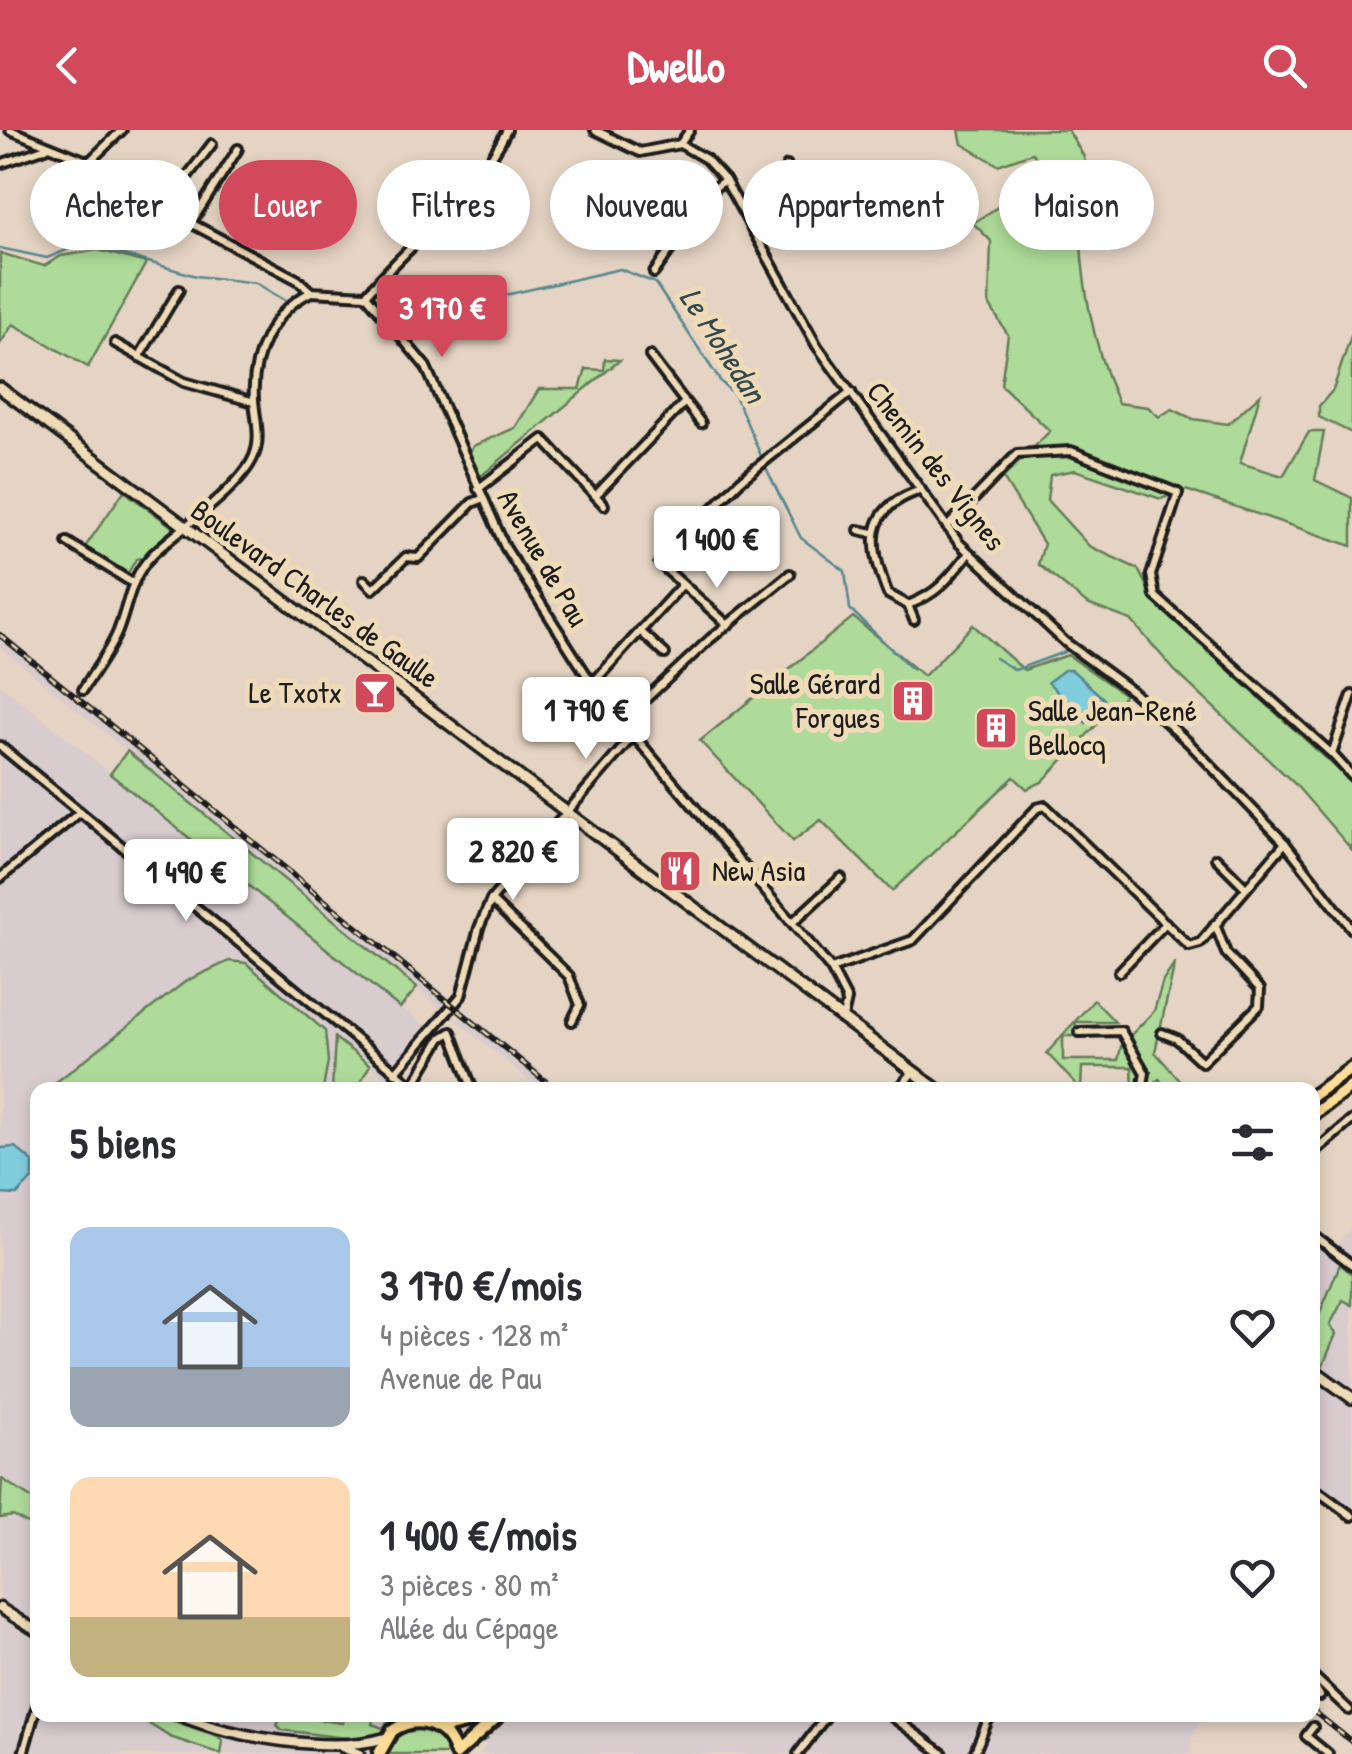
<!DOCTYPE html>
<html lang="fr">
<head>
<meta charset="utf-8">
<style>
	:root { --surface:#fff; --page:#f2f2f3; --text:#2b2b33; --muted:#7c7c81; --accent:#d1495b }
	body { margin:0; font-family:"Patrick Hand",sans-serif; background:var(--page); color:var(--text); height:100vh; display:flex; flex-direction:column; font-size:38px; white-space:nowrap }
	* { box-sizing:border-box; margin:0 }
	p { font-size:32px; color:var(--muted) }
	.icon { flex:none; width:55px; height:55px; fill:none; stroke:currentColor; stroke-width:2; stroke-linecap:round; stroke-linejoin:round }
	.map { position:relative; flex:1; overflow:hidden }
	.drawer { position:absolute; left:30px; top:952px; width:1290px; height:640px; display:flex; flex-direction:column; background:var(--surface); border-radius:20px; box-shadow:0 5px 15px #0003 }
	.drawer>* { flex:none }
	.hud { position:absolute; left:30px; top:30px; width:1292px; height:90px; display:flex; gap:20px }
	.price { position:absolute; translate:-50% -85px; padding:0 22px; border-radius:10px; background:#fff; color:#222; font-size:32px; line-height:65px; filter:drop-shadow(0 2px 5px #0008) }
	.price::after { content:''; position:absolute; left:50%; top:60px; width:30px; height:22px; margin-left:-15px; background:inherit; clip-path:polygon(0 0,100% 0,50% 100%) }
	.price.current { background:var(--accent); color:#fff }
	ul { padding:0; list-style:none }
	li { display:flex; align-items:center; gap:30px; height:250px; padding:0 40px }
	li span { display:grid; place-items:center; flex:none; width:280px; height:200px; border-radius:20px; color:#555 }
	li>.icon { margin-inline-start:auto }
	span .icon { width:120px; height:120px; fill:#fffc; stroke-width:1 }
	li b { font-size:42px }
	h2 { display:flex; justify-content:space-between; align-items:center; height:120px; padding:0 40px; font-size:42px }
	.chip { padding:0 35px; border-radius:45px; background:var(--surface); box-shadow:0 5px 15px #0003; font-size:35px; line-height:90px }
	.chip.current { background:var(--accent); color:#fff }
	header { display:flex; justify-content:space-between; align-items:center; height:130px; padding:0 40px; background:var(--accent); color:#fff; font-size:45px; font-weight:700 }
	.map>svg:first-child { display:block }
</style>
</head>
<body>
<header><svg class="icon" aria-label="back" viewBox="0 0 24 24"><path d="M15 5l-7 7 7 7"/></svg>Dwello<svg class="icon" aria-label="search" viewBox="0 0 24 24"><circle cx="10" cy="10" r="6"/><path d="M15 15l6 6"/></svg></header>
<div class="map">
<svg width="1352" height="1624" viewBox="0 0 1352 1624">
	<rect width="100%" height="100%" fill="#e5d4c3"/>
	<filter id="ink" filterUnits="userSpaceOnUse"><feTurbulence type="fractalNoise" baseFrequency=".01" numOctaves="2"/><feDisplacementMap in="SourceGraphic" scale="20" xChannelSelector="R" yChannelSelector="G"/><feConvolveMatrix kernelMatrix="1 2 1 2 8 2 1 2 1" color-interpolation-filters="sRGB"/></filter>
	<g filter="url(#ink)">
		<g fill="#d8cccf">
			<polygon points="0,501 453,870 444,881 0,517"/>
			<polygon points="0,554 429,899 388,949 370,936 356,960 38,960 38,1585 469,1585 441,1599 400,1596 379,1624 0,1624"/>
			<polygon points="465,880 563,960 541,960 457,891"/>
			<polygon points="1352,1097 1352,1381 1313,1352 1312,1104 1333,1119"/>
			<polygon points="506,1585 1205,1585 1192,1606 1190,1624 480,1624"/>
		</g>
		<g fill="#aedb99" stroke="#657c5a" stroke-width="2.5">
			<path d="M959 0H1068L1084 27 1094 72 1080 83C1080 145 1092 215 1118 273L1148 277 1159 287 1172 279 1193 289 1228 294 1260 265 1240 333 1283 346 1309 302H1324L1315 350 1352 368V416L1186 360 1161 369 1075 340 1050 345 1047 370 1089 416 1138 439 1155 473 1352 652V720L1295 654 1175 541 1131 490 1087 474 1038 434 1044 414 1003 348 1050 301 1001 255 1008 205 989 174 991 111 973 93 1050 43 1032 23 998 35 962 14Z"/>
			<polygon points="98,120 146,133 88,237 13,194 0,214 0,123 44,136 61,126"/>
			<polygon points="1352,203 1352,303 1319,287 1319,276 1333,260"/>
			<polygon points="605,229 620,230 480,347 469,325 473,316 515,298 539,259 580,259 586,239 604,240"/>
			<polygon points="124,361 175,399 148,426 136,429 128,443 85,417"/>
			<polygon points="853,487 924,546 973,495 1024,540 1068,525 1125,565 1042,652 1027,659 1014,647 892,761 821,690 793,711 700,611"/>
			<polygon points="127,621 417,858 400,878 110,644"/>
			<polygon points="229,831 246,833 325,901 328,931 323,960 46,960 186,851"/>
			<polygon points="1175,833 1155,922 1188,960 1169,960 1159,949 1147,960 1150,944 1128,908 1154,881 1163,851"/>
			<polygon points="1094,870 1115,892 1076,892 1074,906 1063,906 1063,930 1118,930 1122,912 1144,945 1138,960 1133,960 1132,937 1082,937 1081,960 1047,923"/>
			<polygon points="335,908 370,935 356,960 332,960"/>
			<polygon points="1340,1134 1352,1144 1352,1175 1343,1170 1330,1195 1336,1204 1323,1235 1313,1227 1313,1200"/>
			<polygon points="2,1349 37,1372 37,1399 13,1386 0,1388"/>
			<polygon points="135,1585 156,1585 218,1606 223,1611 221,1624 170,1607"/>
			<polygon points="283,1585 343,1593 344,1585 375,1585 372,1594 383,1598 392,1585 409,1585 378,1606 362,1610 282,1600 277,1595"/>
			<polygon points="412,1597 434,1600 451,1624 385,1624 392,1608"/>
		</g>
		<g fill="#80cdde" stroke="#588690" stroke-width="2.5">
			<polygon points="1064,540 1072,540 1104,569 1086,593 1048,552"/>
			<polygon points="15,1017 33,1032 33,1048 17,1065 0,1064 0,1018"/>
		</g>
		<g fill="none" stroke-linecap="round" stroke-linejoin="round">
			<g stroke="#588690" stroke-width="2.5">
				<polyline points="0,118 47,128 84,113 196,146 256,153 286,171"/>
				<polyline points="394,172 510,164 620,139 655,153 721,252 735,265 761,326"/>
				<polyline points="766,338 801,408 845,441 850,479 913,540"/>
				<polyline points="995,528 1015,540 1064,522"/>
				<polyline points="472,1615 488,1609"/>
			</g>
			<g stroke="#1c1c1c" stroke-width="14">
				<g id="minor">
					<polyline points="10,0 89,32 153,73 298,150 311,162 366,165"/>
					<polyline points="595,0 640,22 680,14 706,29 725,50 817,216 959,413 1065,512 1133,562 1188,612 1285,713 1352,799"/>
					<polyline points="680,14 690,0"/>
					<polyline points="89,32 122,0"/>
					<polyline points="0,34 46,18"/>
					<polyline points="153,73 164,54 186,48 212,14"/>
					<polyline points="191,93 238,19"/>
					<polyline points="749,94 774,65 787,36"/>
					<polyline points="654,143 714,58 725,50"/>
					<polyline points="366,165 426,237 505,417 598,563 831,839 847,870 843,887"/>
					<path d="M366 165C413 109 475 68 507 0"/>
					<polyline points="115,213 184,252 254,272"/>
					<polyline points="650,226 701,293"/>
					<polyline points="139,227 179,160"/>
					<polyline points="478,359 543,309 604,375"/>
					<path d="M921 360C863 378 869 417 888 464L908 475C939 463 949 448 969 423"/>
					<polyline points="596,365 684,273"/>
					<polyline points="947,397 1017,324 1071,321 1178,363 1151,445 1155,466 1332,624 1352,565"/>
					<polyline points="859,400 873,403"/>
					<polyline points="67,412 131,452"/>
					<polyline points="364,450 373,459 406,427 418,428 472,373 482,369"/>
					<polyline points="908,475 914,490"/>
					<polyline points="728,495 659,433 740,351 851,262"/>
					<polyline points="640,501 665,524"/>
					<polyline points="592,554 682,455"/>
					<path d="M83 560C94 541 110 521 118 501 129 472 130 448 152 425 176 401 245 356 255 323 261 307 255 286 254 270 251 226 272 181 311 162"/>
					<polyline points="620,593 710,509 790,444"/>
					<polyline points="0,616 413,956"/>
					<polyline points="1332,624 1352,646"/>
					<polyline points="1216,728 1246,758"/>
					<polyline points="0,748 80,682"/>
					<polyline points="491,770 569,846 580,875 572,891"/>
					<polyline points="793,792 841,748"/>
					<polyline points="831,839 913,810 1037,678 1045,676 1189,816 1200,813 1285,713"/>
					<polyline points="1119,842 1166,793"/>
					<polyline points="1079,902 1121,901 1145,943 1142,960"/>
					<polyline points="1162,903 1177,909 1202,932 1259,876 1260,859 1226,823 1215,794"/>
					<polyline points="395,943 461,866 479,798 491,770 632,607"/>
					<polyline points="411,959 441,908 451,902 473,960"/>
					<polyline points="898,960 913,942"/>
					<polyline points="1312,1024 1352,990"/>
					<polyline points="1312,1104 1352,1135"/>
					<polyline points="1312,1357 1352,1386"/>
					<polyline points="1312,1545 1349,1580"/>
					<polyline points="1312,1552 1320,1566"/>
					<polyline points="890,1585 943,1624"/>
					<polyline points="1313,1597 1306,1606 1328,1624"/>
					<polyline points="23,1624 38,1572"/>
					<polyline points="798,1624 827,1585"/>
					<polyline points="974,1624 990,1585"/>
				</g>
			</g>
			<g stroke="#1c1c1c" stroke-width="15">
				<g id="tertiary">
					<polyline points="0,1478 38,1502"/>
					<path d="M179 1585C228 1607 334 1624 385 1608"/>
					<polyline points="342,1617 359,1624"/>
				</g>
			</g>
			<g stroke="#1c1c1c" stroke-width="16">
				<g id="secondary">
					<polyline points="0,258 938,960"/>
					<polyline points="1312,1239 1352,1268"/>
				</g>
			</g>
			<g stroke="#1c1c1c" stroke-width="18">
				<g id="primary">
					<polyline points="1312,966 1352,938"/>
					<polyline points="1312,985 1352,956"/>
					<polyline points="441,1599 498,1585"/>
					<path d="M379 1624 392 1601C418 1583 447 1594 456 1624"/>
					<polyline points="456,1624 496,1588"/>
				</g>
			</g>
			<use href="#minor" stroke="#f0dbb9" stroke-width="6"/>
			<use href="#tertiary" stroke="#f0dbb9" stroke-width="8"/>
			<use href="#secondary" stroke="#f0dbb9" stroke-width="9"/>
			<use href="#primary" stroke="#fedd96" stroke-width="10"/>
			<g stroke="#1c1c1c" stroke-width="6">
				<g id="rail">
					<polyline points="0,505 556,960"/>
					<polyline points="1312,1580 1352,1612"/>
				</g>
			</g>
			<use href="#rail" stroke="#f0dbb9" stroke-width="2.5" stroke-dasharray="8" stroke-linecap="butt"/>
		</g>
	</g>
	<defs>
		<g id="bar-square" transform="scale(2.25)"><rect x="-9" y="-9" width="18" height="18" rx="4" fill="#d1495b" stroke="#f0dbb9"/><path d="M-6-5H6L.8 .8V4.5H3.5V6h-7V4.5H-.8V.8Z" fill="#fff"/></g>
		<g id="building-square" transform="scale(2.25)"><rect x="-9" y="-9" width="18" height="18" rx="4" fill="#d1495b" stroke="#f0dbb9"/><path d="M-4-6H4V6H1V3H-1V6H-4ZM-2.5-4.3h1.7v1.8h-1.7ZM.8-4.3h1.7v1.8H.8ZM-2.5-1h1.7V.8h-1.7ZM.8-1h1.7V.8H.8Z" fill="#fff"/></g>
		<g id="restaurant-square" transform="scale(2.25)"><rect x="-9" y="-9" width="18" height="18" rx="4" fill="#d1495b" stroke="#f0dbb9"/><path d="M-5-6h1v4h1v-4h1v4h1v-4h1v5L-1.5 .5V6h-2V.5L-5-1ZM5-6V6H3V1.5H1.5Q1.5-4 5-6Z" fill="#fff"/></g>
	</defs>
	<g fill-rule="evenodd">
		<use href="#bar-square" x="375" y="563"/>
		<use href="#building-square" x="913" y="571"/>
		<use href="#building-square" x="996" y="598"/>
		<use href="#restaurant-square" x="680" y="741"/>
	</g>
	<g text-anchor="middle" stroke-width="10" stroke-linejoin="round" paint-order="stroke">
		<g font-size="30" fill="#1c1c1c" stroke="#f0dbb9">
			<text transform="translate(936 336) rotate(52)" y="10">Chemin des Vignes</text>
			<text transform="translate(543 428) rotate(60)" y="10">Avenue de Pau</text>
			<text transform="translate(315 464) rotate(36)" y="10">Boulevard Charles de Gaulle</text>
		</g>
		<g font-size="30" fill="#1c1c1c" stroke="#f0dbb9" text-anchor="end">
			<text x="880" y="564">Salle Gérard<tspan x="880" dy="34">Forgues</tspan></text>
			<text x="342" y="573">Le Txotx</text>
			<text x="1028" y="591" text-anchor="start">Salle Jean-René<tspan x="1028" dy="34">Bellocq</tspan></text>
			<text x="712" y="751" text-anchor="start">New Asia</text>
		</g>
		<g font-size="32" font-style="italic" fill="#35484c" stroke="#f0dbb9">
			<text transform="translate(723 215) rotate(57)" y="11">Le Mohedan</text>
		</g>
	</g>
</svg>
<b class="price current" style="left:442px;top:230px">3 170 €</b>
<b class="price" style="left:717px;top:461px">1 400 €</b>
<b class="price" style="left:586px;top:632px">1 790 €</b>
<b class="price" style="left:513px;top:773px">2 820 €</b>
<b class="price" style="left:186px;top:794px">1 490 €</b>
<div class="hud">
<a class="chip">Acheter</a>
<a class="chip current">Louer</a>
<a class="chip">Filtres</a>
<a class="chip">Nouveau</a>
<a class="chip">Appartement</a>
<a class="chip">Maison</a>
</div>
<section class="drawer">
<h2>5 biens<svg class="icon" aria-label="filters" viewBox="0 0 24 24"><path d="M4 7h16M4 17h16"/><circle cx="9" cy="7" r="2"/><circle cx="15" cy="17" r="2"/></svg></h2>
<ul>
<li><span style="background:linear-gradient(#a9c7e8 70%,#9aa5b1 0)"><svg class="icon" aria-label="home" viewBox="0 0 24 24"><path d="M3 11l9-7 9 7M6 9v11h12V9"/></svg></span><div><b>3 170 €/mois</b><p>4 pièces · 128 m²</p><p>Avenue de Pau</p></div><svg class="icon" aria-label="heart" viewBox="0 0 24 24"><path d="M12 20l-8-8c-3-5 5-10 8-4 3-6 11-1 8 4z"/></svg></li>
<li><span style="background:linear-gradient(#ffd9b3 70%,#c2b280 0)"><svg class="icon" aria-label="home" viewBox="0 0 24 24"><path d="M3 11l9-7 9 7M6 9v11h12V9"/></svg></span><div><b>1 400 €/mois</b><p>3 pièces · 80 m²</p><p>Allée du Cépage</p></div><svg class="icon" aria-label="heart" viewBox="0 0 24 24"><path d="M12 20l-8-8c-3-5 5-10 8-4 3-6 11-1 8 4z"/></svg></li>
</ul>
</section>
</div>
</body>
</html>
